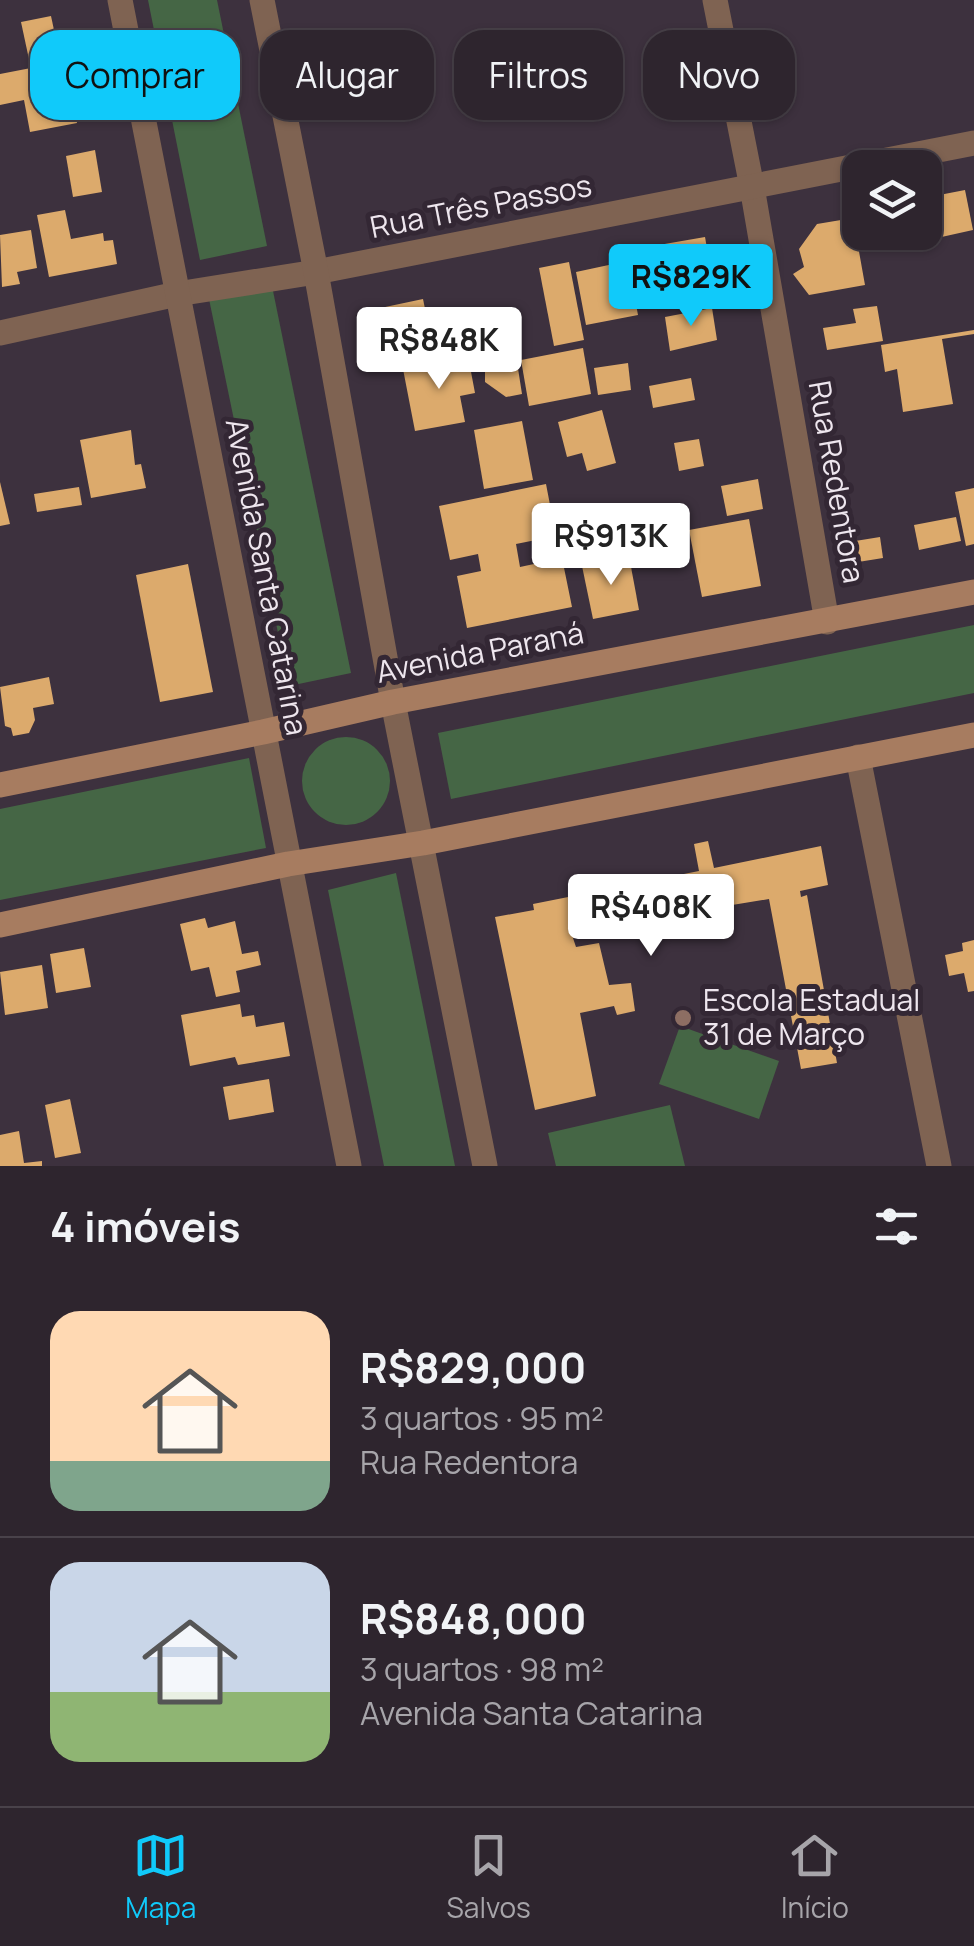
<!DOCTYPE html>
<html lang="pt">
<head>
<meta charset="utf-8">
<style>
	:root { --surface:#2e252e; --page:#3a313a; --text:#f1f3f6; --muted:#a7a5aa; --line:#49424a; --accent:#10cafa }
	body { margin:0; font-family:Manrope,sans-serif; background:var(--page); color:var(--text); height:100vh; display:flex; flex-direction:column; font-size:38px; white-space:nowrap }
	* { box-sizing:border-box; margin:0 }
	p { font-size:32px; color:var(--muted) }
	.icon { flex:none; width:55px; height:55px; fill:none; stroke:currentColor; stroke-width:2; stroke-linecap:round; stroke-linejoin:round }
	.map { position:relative; height:1166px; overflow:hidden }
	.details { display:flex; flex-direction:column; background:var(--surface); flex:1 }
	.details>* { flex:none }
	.guide { position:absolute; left:30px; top:30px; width:915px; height:90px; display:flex; gap:20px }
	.fabs { position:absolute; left:842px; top:150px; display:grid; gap:20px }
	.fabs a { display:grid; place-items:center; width:100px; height:100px; border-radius:20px; background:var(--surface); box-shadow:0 2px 8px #0004,0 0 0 2px var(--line); font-size:50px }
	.price { position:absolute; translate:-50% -85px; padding:0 22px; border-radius:10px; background:#fff; color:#222; font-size:32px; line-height:65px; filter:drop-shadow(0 2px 5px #0008) }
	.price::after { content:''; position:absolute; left:50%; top:60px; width:30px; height:22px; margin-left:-15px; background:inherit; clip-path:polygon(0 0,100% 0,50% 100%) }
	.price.current { background:var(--accent); color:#111 }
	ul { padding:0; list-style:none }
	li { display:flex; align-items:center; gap:30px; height:250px; padding:0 50px }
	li+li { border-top:2px solid var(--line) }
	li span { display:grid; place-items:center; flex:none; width:280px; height:200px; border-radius:30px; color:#555 }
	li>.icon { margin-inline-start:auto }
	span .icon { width:120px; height:120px; fill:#fffc; stroke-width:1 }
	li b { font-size:42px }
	h2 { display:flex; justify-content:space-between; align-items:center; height:120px; padding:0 50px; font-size:42px }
	.tag { padding:0 35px; border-radius:30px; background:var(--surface); box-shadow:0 2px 8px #0004,0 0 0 2px var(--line); font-size:35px; line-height:90px }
	.tag.current { background:var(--accent); color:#111 }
	.menu { display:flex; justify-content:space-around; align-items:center; height:140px; border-top:2px solid var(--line); background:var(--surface); font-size:28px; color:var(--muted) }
	.menu a { display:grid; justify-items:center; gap:5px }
	.menu .current { color:var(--accent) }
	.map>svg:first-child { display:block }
</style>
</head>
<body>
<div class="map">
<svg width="974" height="1166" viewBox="0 0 974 1166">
	<rect width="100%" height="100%" fill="#3d313e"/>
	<g fill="#456645">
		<polygon points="148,0 217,0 267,246 200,260"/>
		<polygon points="272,286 351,673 289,686 209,299"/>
		<polygon points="974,625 974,693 451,799 438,733"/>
		<circle cx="346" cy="781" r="44"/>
		<polygon points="249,758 266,848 0,900 0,809"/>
		<polygon points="396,873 455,1166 384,1166 328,890"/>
		<polygon points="680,1026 779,1061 759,1119 659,1084"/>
		<polygon points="670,1105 685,1166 556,1166 548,1133"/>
	</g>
	<g fill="#dcaa6c">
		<polygon points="51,16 60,58 30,64 21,22"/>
		<polygon points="31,68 35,94 71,88 77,123 30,132 24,100 0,105 0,74"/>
		<polygon points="95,150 102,192 73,197 66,156"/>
		<polygon points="965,190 973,230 937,238 929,197"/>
		<polygon points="65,210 71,239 103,233 104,241 113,240 117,264 49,277 37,215"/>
		<polygon points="853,218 865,285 809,295 793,274 804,267 799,249 817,224"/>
		<polygon points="31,230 37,268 17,272 20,284 2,287 0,235"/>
		<polygon points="705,237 715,293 663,303 653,246"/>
		<polygon points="646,257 651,279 632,283 638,315 586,325 576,272"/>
		<polygon points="569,262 584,340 554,346 539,268"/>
		<polygon points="423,299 433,348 381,359 371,310"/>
		<polygon points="877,306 883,341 827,350 823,328 856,323 853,309"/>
		<polygon points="712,308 717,340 670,351 665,317"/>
		<polygon points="974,330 974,334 942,339 953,404 903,412 897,369 885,372 881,345"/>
		<polygon points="514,343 522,394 506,397 485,382 485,371 499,359 499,348"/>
		<polygon points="583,348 591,394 529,406 521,360"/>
		<polygon points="468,356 475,393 460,396 465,422 415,431 403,369"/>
		<polygon points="628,363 631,390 598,395 594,368"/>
		<polygon points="691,378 695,400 653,408 649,386"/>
		<polygon points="602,410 616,463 587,471 582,453 567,457 558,422"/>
		<polygon points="522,421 533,480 484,489 474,430"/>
		<polygon points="131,430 135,465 141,464 146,488 91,498 80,440"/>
		<polygon points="699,439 704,466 679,471 674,443"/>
		<polygon points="758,479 763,509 727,516 721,486"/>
		<polygon points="0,482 10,524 0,526"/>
		<polygon points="546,484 556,536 516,544 520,567 562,558 572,607 467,628 457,576 481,571 478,554 450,560 439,506"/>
		<polygon points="79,487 82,505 37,512 34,494"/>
		<polygon points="974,488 974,544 966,546 955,492"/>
		<polygon points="956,517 961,541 919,550 914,525"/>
		<polygon points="749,519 761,586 702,597 689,530"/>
		<polygon points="880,537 883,558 852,563 849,542"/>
		<polygon points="629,556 639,610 593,619 582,566"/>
		<polygon points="188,564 213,692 160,702 136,575"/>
		<polygon points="49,677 54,704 33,708 35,720 29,733 13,736 11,728 5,726 0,687"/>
		<polygon points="708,841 714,868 821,846 828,885 800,891 801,897 807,895 837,1063 801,1069 769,899 720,907 723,925 706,928 703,913 573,938 576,947 599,943 609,985 631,983 635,1011 617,1015 614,1006 580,1013 596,1096 535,1110 495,917 534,910 533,904 699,871 694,844"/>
		<polygon points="205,918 208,928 235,921 242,954 258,951 261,965 236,971 240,992 216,997 209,967 191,971 180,924"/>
		<polygon points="974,940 974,991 968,992 964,973 949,976 945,955 963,951 962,943"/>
		<polygon points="84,948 91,987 56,993 50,954"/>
		<polygon points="42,965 48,1008 5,1015 0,972"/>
		<polygon points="240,1004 242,1017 254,1015 256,1027 284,1022 290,1056 238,1065 235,1057 190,1066 181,1015"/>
		<polygon points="269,1079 274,1112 229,1120 223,1087"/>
		<polygon points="70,1099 81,1153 55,1158 45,1105"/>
		<polygon points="19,1131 24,1163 42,1161 42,1166 0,1166 0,1135"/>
	</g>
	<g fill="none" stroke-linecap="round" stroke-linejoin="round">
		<g stroke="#7f6352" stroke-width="25">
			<polyline points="715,0 752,187 827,622"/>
			<polyline points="0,333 177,294 316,272 974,143"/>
			<polyline points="858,757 939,1166"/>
		</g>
		<g stroke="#7f6352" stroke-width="25">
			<polyline points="120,0 349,1166"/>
			<polyline points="262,0 316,272 393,702 485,1166"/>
		</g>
		<g stroke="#a77c60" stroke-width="25">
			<polyline points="0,785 263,732 393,702 974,592"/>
			<polyline points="0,925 288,864 423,843 974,735"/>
		</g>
	</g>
	<circle fill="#8d6e63" stroke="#332734" stroke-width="4" cx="683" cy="1018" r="10"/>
	<g text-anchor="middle" stroke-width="10" stroke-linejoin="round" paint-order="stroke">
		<g font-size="30" fill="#eee6ee" stroke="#332734">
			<text transform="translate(481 207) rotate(-11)" y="10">Rua Três Passos</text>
			<text transform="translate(836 482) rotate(80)" y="10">Rua Redentora</text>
			<text transform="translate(266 577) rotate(79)" y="10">Avenida Santa Catarina</text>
			<text transform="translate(480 653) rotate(-11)" y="10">Avenida Paraná</text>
		</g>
		<g font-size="30" fill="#eee6ee" stroke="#332734" text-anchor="start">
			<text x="703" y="1011">Escola Estadual<tspan x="703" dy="34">31 de Março</tspan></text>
		</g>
	</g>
</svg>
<div class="fabs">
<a><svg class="icon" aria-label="layers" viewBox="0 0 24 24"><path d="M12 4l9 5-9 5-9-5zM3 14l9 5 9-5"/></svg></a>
</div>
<b class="price current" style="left:691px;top:329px">R$829K</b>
<b class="price" style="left:439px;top:392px">R$848K</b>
<b class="price" style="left:611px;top:588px">R$913K</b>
<b class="price" style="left:651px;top:959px">R$408K</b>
<div class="guide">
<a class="tag current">Comprar</a>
<a class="tag">Alugar</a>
<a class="tag">Filtros</a>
<a class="tag">Novo</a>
</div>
</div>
<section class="details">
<h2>4 imóveis<svg class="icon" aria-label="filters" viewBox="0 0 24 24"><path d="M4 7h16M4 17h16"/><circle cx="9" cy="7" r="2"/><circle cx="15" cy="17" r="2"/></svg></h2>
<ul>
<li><span style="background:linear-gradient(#ffd9b3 75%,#7fa58c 0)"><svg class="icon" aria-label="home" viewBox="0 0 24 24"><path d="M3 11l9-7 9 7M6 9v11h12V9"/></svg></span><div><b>R$829,000</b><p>3 quartos · 95 m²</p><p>Rua Redentora</p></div></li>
<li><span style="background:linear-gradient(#c9d6e8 65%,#8fb573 0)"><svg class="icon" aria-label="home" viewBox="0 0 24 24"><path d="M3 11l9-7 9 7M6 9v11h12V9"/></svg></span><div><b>R$848,000</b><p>3 quartos · 98 m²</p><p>Avenida Santa Catarina</p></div></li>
</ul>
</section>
<nav class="menu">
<a class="current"><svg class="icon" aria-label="map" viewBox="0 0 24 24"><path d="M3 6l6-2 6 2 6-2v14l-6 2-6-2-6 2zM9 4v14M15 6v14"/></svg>Mapa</a>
<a><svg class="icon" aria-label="saved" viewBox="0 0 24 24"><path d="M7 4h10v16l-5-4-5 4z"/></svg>Salvos</a>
<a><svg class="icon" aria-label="home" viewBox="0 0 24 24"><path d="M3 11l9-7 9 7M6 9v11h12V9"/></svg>Início</a>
</nav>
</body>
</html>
